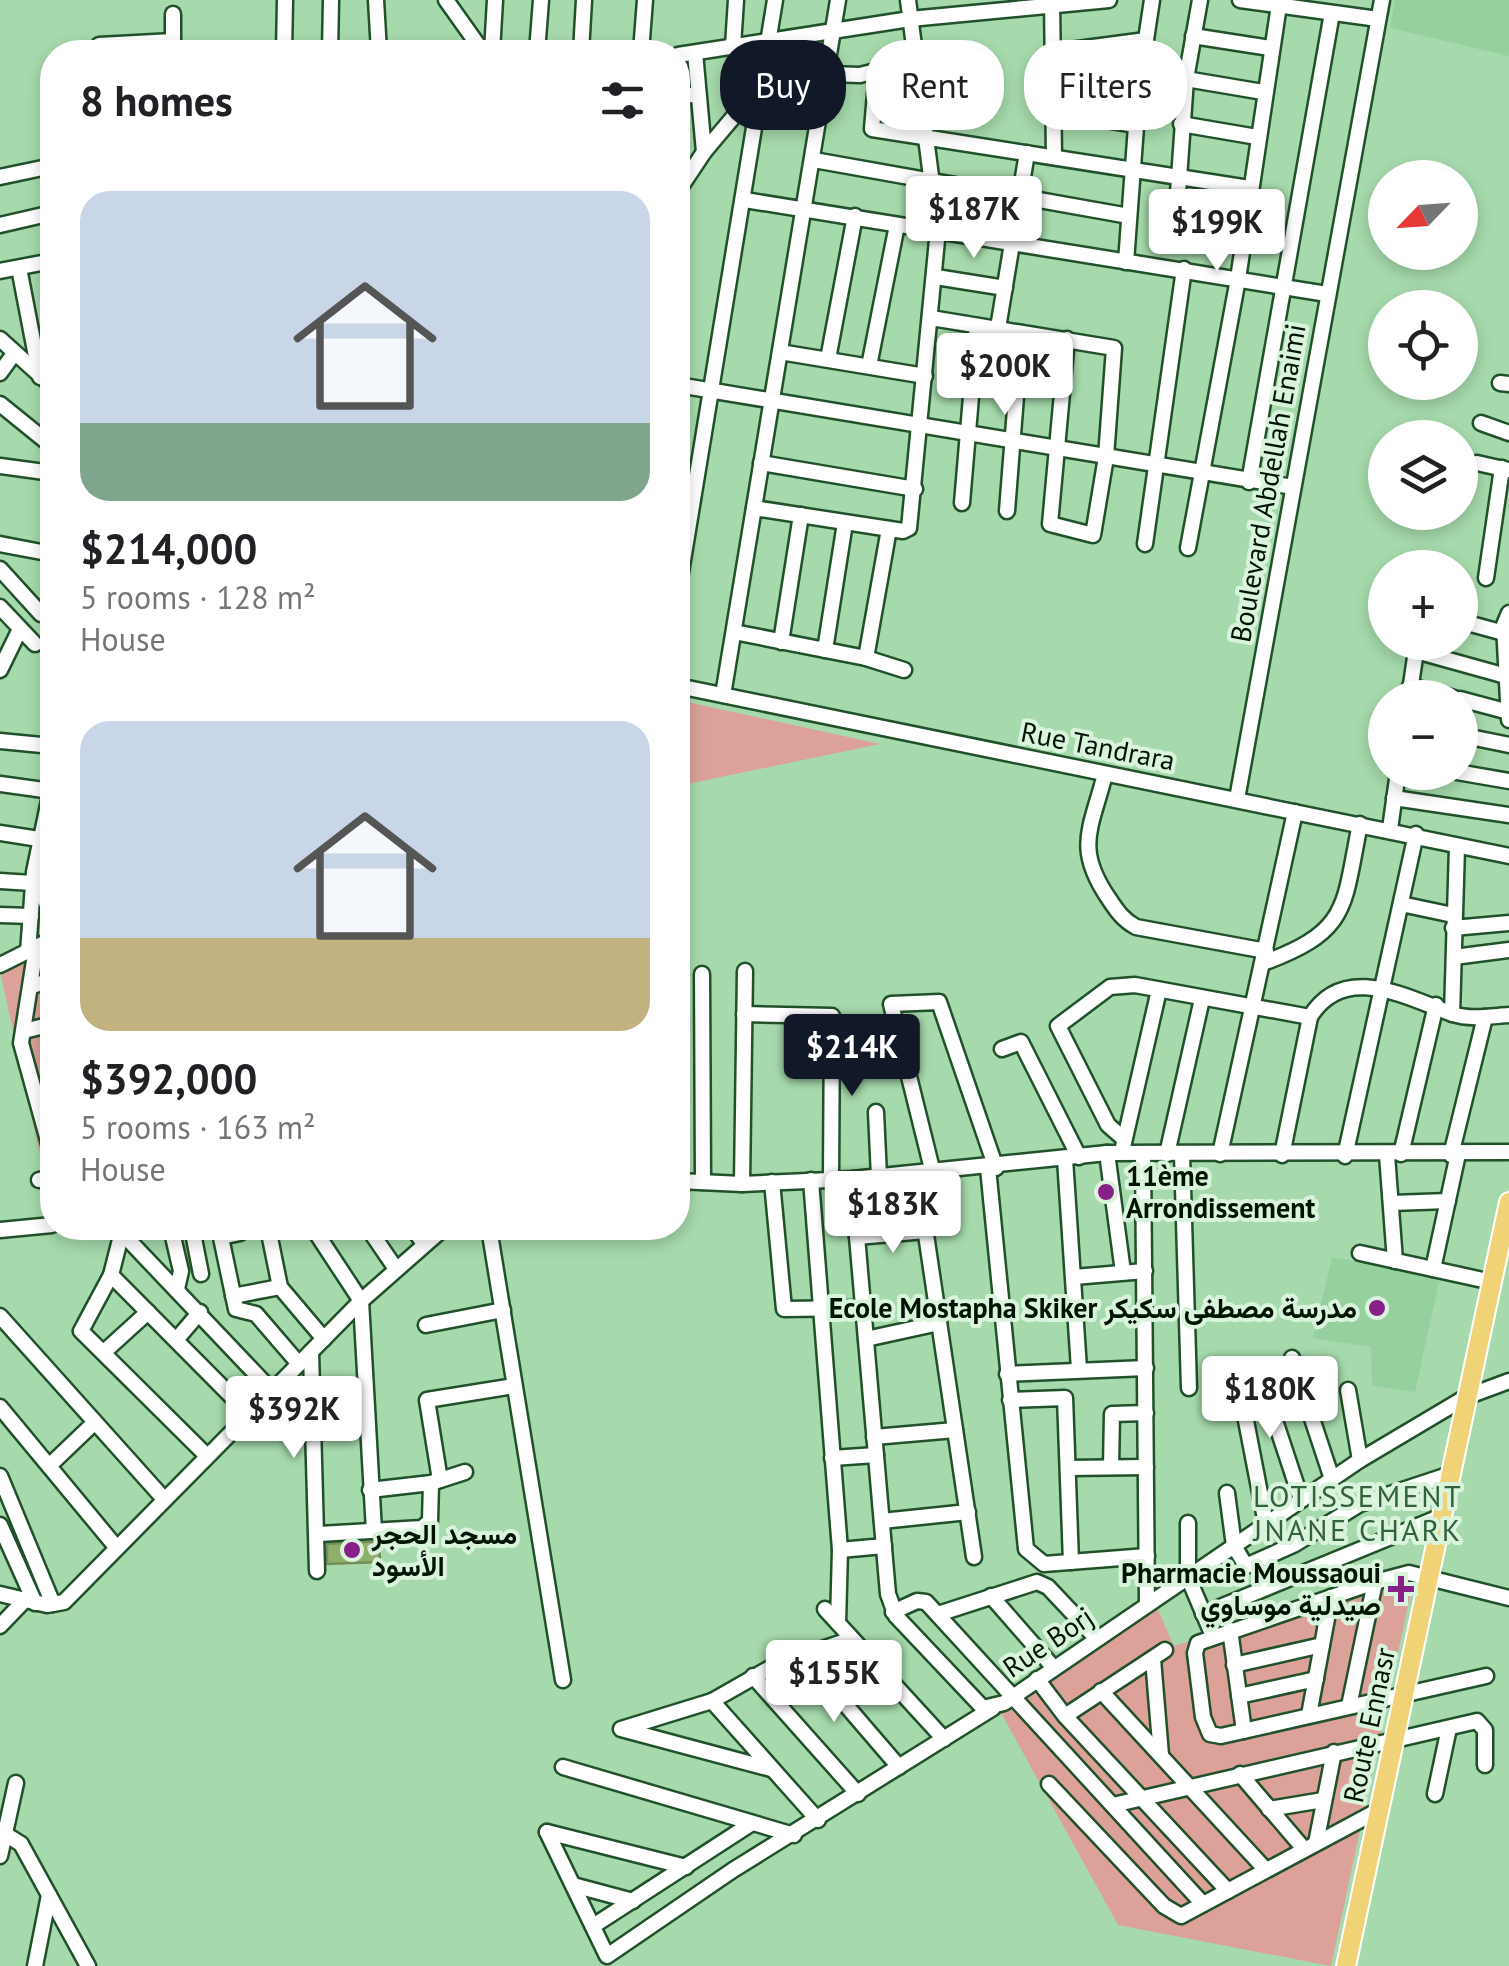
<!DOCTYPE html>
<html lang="en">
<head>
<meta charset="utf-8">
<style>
	:root { --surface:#fff; --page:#f6f6f6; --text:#202124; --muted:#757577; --accent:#111827 }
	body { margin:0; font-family:"PT Sans",Vazirmatn,sans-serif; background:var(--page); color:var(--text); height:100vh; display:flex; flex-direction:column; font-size:38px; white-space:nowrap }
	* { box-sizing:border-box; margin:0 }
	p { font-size:32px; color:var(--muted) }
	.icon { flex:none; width:55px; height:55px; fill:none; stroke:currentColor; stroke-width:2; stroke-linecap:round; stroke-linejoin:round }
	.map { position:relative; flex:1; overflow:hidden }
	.details { position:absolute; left:40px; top:40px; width:650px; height:1200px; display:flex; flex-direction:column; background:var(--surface); border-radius:40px; box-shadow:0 5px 15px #0003 }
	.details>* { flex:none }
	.hud { position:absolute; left:720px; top:40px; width:638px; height:90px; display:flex; gap:20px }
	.needle { width:65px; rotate:245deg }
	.tools { position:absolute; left:1368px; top:160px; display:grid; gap:20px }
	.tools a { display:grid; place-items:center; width:110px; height:110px; border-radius:50%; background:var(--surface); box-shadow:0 5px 15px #0003; font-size:50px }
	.price { position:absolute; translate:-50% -85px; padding:0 22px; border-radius:10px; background:#fff; color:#222; font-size:32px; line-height:65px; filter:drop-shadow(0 2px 5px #0008) }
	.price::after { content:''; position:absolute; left:50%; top:60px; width:30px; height:22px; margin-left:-15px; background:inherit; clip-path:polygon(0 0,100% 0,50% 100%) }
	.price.active { background:var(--accent); color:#fff }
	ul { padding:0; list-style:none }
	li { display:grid; align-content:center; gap:20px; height:530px; padding:0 40px }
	li span { display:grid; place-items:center; height:310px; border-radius:30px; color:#555 }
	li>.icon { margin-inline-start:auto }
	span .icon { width:180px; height:180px; fill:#fffc; stroke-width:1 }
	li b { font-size:42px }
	h2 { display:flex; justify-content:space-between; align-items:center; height:120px; padding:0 40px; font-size:42px }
	.pill { padding:0 35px; border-radius:40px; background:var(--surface); box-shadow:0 5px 15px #0003; font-size:35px; line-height:90px }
	.pill.active { background:var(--accent); color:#fff }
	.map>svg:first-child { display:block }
</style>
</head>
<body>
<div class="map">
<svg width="1509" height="1966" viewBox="0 0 1509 1966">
	<rect width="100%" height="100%" fill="#a6daac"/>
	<g fill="#96d09e">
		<polygon points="1395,0 1509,0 1509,56 1390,28"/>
		<polygon points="1332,1257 1440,1277 1415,1392 1372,1386 1371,1347 1313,1338"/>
	</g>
	<g fill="#dca199">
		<polygon points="678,700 880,744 678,786"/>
		<polygon points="52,948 52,1211 1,975"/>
		<polygon points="1416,1568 1331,1966 1118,1925 1000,1711 1155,1603 1174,1646"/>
	</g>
	<polygon fill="#90af6a" stroke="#758d57" stroke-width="2.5" points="379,1541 380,1562 327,1564 327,1544"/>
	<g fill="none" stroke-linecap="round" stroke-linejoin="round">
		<g stroke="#21512b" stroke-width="19">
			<g id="minor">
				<polyline points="376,0 379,52"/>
				<polyline points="446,0 483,52"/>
				<polyline points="1052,0 1054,157"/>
				<polyline points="1200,0 1186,79 1176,221 1186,228 1242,236"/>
				<polyline points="1240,0 1378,19"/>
				<polyline points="1193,36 1270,48"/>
				<polyline points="99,45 173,41"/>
				<polyline points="733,46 736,0"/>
				<polyline points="173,52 173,14"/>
				<polyline points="284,52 285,0"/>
				<polyline points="330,52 331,0"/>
				<polyline points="492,52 495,0"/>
				<polyline points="537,52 541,0"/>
				<polyline points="581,52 584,0"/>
				<polyline points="641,52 645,0"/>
				<polyline points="1055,52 1146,40"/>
				<polyline points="695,53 704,152"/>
				<polyline points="678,55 910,19 1109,0"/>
				<polyline points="877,70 872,129 1249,188"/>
				<polyline points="829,74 860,75 915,61"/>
				<polyline points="1186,79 1263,92"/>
				<polyline points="678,97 698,94"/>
				<polyline points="1056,97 1139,86"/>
				<polyline points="1056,112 1135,125"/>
				<polyline points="1181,124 1257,137"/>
				<polyline points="814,160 1129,216"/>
				<polyline points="48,167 52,189"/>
				<polyline points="0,177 52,166"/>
				<polyline points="678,191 704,152 762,83"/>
				<polyline points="745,200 1327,294"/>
				<polyline points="0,225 52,213"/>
				<polyline points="1126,262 1139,86 1152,0"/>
				<polyline points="19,268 40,377"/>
				<polyline points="0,271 52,261"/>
				<polyline points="936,277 1005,288"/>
				<polyline points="931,318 1114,348 1106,457 1093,535 1050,524 1067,339"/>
				<polyline points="998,328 1027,153"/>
				<polyline points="0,339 52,386"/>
				<polyline points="780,352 925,376"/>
				<polyline points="828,359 855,216"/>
				<polyline points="869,366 897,225"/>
				<polyline points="0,373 13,355"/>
				<polyline points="1500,383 1509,384"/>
				<polyline points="678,385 1293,487"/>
				<polyline points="0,404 52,446"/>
				<polyline points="1481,423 1509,433"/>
				<polyline points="761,463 915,489"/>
				<polyline points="1477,463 1508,470"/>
				<polyline points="0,466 52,473"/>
				<polyline points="1249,482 1332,13"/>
				<polyline points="962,503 977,326"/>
				<polyline points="754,508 903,531 909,528 938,230 908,0"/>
				<polyline points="1007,511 1021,333"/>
				<polyline points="0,544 52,554"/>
				<polyline points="1145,544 1184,269"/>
				<polyline points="1188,548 1238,279 1279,5"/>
				<polyline points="0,569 41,614"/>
				<polyline points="1486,578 1502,468"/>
				<polyline points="678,591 775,0"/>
				<polyline points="0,607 35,644"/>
				<polyline points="1509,613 1504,625 1509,720"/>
				<polyline points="1460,621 1504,633"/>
				<polyline points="734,632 866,658 904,670"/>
				<polyline points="781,642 801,515"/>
				<polyline points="825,650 845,523"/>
				<polyline points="1416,651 1506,676"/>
				<polyline points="866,658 889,529"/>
				<polyline points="0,670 20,629"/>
				<polyline points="678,686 1509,856"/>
				<polyline points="1410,686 1454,698"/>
				<polyline points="723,695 838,0"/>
				<polyline points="1409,698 1417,644"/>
				<polyline points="1460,699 1509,712"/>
				<polyline points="1460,735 1509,745"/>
				<polyline points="0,741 52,746"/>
				<polyline points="1457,772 1509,781"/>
				<path d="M1105 774C1091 829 1074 848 1109 899 1117 911 1123 920 1136 927L1266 951"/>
				<polyline points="0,784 51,791"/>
				<polyline points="1394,798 1509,815"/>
				<polyline points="1237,799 1382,0"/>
				<polyline points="1390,829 1398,772"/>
				<polyline points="0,833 39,839"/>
				<polyline points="36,877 52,918"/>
				<polyline points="0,881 32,883"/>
				<polyline points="1401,904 1453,915"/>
				<polyline points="0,915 31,916"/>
				<polyline points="1453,928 1509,923"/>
				<polyline points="36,948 21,1043 52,1155"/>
				<polyline points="28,952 34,872 52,786"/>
				<polyline points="1454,957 1509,950"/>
				<path d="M1263 963C1351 931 1343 906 1360 824"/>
				<polyline points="0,965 52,939"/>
				<polyline points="702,974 703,1182"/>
				<polyline points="32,986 52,980"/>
				<polyline points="744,1014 832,1016 831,1179"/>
				<polyline points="1452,1014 1457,847"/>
				<polyline points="24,1031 52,1024"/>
				<polyline points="1002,1049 1021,1042 1079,1157"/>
				<polyline points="876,1112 879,1177"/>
				<path d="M1123 1138 1108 1125 1058 1026 1110 987 1135 985 1310 1017C1344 961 1407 998 1453 1014 1470 1020 1492 1016 1509 1015"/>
				<polyline points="1123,1147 1159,990"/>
				<polyline points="1107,1153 1123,1272"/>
				<polyline points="1143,1154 1147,1605"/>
				<polyline points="1167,1154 1202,999"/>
				<polyline points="1182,1154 1189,1388"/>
				<polyline points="1220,1154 1295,812"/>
				<polyline points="1401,1154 1436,1005"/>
				<polyline points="1282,1155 1310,1017"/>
				<polyline points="1387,1155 1395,1261"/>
				<polyline points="1451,1155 1485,1017"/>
				<polyline points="1345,1156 1416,834"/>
				<polyline points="1065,1159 1079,1369"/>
				<polyline points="988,1168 1026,1549 1044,1564 1147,1556"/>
				<polyline points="933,1173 891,1004 939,1002 996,1168"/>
				<polyline points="917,1174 974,1557"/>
				<polyline points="852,1179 888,1594 896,1616 983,1708 1004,1703 1360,1460 1466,1397 1509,1381"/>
				<polyline points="39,1180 52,1177"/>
				<polyline points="811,1180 840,1550 838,1623"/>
				<polyline points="678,1181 742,1184 852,1179 1107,1153 1509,1152"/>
				<polyline points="772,1182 784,1309 863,1308"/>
				<polyline points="742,1184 745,971"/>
				<polyline points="1391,1203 1448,1201"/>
				<polyline points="123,1228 111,1275 81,1331 207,1456"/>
				<polyline points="171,1228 181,1271 177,1289"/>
				<polyline points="192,1228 201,1274"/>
				<polyline points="219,1228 236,1309 256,1314 299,1364"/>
				<polyline points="268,1228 280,1287 324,1339"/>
				<polyline points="313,1228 361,1301 374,1531"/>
				<polyline points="368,1228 396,1269"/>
				<polyline points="413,1228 424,1244"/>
				<polyline points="489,1228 563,1680"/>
				<polyline points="0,1230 52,1225"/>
				<polyline points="122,1233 272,1391"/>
				<polyline points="221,1237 240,1233"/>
				<polyline points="857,1237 925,1231"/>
				<polyline points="1360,1253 1492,1282"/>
				<polyline points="1433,1269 1458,1154"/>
				<polyline points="111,1275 249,1414"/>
				<polyline points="1074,1277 1145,1271"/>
				<polyline points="233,1296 280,1287"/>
				<polyline points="0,1316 164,1499"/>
				<polyline points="426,1325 503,1310"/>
				<polyline points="866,1339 939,1323"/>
				<polyline points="176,1340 200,1312"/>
				<polyline points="104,1352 148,1312"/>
				<polyline points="311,1352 317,1571"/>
				<polyline points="1292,1358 1332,1479"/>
				<polyline points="1236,1369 1266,1524"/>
				<polyline points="1258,1369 1301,1499"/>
				<polyline points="1007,1374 1146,1368"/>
				<polyline points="1348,1390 1360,1460"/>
				<polyline points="1010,1400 1065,1398 1071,1562"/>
				<polyline points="0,1407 116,1547"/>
				<polyline points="874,1437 955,1430"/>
				<polyline points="832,1458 876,1455"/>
				<polyline points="49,1466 94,1423"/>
				<polyline points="1111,1467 1112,1414 1146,1413"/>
				<polyline points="1068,1468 1146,1467"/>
				<polyline points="0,1476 53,1604"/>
				<polyline points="440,1480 427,1400 514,1386"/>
				<polyline points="370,1490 431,1483 465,1472"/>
				<polyline points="1227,1493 1234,1546 1246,1566 1295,1544 1360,1504 1451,1474"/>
				<polyline points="882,1521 968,1512"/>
				<polyline points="1188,1523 1188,1577 1213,1636"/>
				<polyline points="0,1525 35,1603"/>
				<polyline points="319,1534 422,1528 430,1521 431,1483"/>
				<polyline points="840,1550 884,1546"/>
				<polyline points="1375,1582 1198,1643 1195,1653 1203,1717 1210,1734 1221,1736 1486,1676"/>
				<polyline points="0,1594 47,1605 64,1602 361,1301 444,1228"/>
				<polyline points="991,1596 1054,1668"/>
				<polyline points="825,1609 944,1739"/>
				<polyline points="893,1612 917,1601 926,1602 1203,1904"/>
				<polyline points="938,1614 1037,1582 1048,1587 1097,1639"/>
				<polyline points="1203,1614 1442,1516"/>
				<polyline points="0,1626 24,1601"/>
				<polyline points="1230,1630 1244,1731"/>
				<polyline points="802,1654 899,1767"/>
				<polyline points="1153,1659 1161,1755"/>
				<polyline points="1234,1665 1322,1645"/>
				<polyline points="753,1676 858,1794"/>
				<polyline points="1037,1679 1065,1716 1228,1891"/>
				<polyline points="1101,1691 1266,1870"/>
				<polyline points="1239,1696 1316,1679"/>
				<polyline points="712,1701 818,1820"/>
				<polyline points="1349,1706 1375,1582 1409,1573 1509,1598"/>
				<polyline points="1309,1715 1331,1597"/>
				<polyline points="1065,1716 1165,1650"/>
				<polyline points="563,1767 794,1835"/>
				<polyline points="771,1769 621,1729 712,1701 777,1664 852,1639"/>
				<polyline points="1240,1774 1304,1849"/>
				<polyline points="1049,1784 1164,1906 1181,1916 1379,1810"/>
				<polyline points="1435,1794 1449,1728"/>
				<polyline points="1113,1805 1477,1721 1485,1730 1485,1765"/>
				<polyline points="1269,1809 1323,1800"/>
				<polyline points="547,1832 607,1956 733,1870 993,1708"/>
				<polyline points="547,1832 686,1867"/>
				<polyline points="5,1834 21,1844 88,1966"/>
				<polyline points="1316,1843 1334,1752"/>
				<polyline points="0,1856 16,1783"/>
				<polyline points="573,1885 633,1901"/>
				<polyline points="593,1926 752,1823"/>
				<polyline points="35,1966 49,1895"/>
			</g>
		</g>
		<g stroke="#fff" stroke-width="22">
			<polyline id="major" points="1346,1966 1509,1202"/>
		</g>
		<use href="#minor" stroke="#fff" stroke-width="14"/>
		<use href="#major" stroke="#f0d377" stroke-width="18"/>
	</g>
	<g fill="#882187" stroke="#d9f3dc" stroke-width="4">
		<circle cx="1106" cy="1192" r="10"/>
		<circle cx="1377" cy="1308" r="10"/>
		<circle cx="352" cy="1550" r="10"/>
		<path d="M1396 1574h10v10h10v10h-10v10h-10v-10h-10v-10h10z"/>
	</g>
	<g text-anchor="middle" stroke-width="8" stroke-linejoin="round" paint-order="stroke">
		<g font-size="28" fill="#021304" stroke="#d9f3dc">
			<text transform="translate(1268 483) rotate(-80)" y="10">Boulevard Abdellah Enaimi</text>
			<text transform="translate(1098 746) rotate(11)" y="10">Rue Tandrara</text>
			<text transform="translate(1048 1642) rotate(-34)" y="10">Rue Borj</text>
			<text transform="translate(1369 1725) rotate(-78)" y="10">Route Ennasr</text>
		</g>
		<g font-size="28" font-weight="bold" fill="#021304" stroke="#d9f3dc" text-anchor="start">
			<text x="1126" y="1186">11ème<tspan x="1126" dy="32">Arrondissement</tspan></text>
			<text x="1357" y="1318" text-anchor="end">Ecole Mostapha Skiker مدرسة مصطفى سكيكر</text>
			<text x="372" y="1544">مسجد الحجر<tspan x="372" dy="32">الأسود</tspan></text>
			<text x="1381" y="1583" text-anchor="end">Pharmacie Moussaoui<tspan x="1381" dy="32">صيدلية موساوي</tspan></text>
		</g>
		<g font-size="30" letter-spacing="2.5" fill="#32623b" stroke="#d9f3dc">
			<text x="1358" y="1507">LOTISSEMENT<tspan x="1358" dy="34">JNANE CHARK</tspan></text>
		</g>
	</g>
</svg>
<div class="tools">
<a><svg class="needle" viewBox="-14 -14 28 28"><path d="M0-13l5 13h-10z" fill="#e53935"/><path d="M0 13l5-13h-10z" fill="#757577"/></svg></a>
<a><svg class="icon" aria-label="locate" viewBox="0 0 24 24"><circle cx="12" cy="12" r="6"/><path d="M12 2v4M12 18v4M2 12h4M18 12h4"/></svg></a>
<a><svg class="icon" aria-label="layers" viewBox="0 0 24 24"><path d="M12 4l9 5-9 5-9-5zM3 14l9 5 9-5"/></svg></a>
<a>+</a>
<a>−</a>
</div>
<b class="price" style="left:974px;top:261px">$187K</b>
<b class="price" style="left:1217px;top:274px">$199K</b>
<b class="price" style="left:1005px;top:418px">$200K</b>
<b class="price active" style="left:852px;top:1099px">$214K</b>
<b class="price" style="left:893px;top:1256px">$183K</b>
<b class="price" style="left:1270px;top:1441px">$180K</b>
<b class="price" style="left:294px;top:1461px">$392K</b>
<b class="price" style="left:834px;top:1725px">$155K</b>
<div class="hud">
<a class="pill active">Buy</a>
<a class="pill">Rent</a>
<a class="pill">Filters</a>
</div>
<section class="details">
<h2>8 homes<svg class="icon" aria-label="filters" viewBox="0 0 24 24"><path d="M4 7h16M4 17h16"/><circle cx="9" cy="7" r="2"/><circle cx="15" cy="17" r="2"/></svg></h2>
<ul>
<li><span style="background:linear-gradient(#c9d6e8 75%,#7fa58c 0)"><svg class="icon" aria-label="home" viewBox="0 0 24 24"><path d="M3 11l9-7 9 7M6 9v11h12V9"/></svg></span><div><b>$214,000</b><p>5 rooms · 128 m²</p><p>House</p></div></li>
<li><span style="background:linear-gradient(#c9d6e8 70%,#c2b280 0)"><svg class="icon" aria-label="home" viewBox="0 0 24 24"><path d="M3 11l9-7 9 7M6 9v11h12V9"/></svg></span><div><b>$392,000</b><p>5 rooms · 163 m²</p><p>House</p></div></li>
</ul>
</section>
</div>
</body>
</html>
